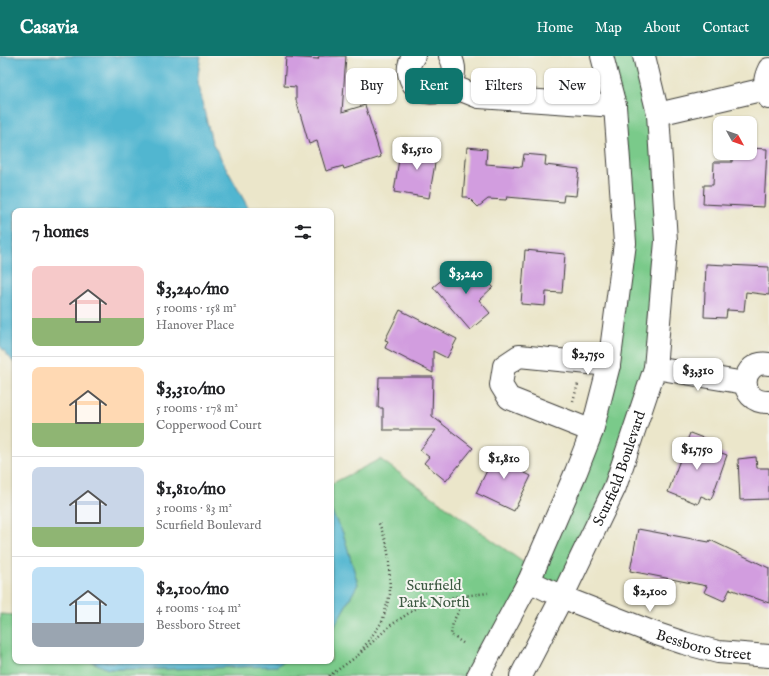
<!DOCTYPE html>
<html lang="en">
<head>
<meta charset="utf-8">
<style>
	:root { --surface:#fff; --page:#f6f6f6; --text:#202124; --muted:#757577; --line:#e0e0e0; --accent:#0f766e }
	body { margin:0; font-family:"IM FELL English",serif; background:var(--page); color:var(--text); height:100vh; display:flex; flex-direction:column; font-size:15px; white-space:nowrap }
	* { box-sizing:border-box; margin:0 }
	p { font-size:13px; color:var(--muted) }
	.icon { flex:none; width:22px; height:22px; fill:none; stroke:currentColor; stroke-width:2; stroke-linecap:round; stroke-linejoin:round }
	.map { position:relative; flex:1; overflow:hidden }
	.panel { position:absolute; left:12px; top:152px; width:322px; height:456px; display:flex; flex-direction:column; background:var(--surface); border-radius:8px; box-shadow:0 1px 3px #0004 }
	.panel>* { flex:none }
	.banner { position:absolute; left:346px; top:12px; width:363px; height:36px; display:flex; gap:8px }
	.needle { width:26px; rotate:130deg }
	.fabs { position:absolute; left:713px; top:60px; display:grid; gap:8px }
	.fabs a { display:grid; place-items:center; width:44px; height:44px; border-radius:8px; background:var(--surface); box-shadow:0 1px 3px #0004; font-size:20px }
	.price { position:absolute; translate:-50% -34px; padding:0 9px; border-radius:8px; background:#fff; color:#222; font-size:13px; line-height:26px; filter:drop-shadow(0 1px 2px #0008) }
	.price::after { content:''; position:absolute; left:50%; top:24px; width:12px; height:9px; margin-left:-6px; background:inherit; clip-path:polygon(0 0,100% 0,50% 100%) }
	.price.on { background:var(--accent); color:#fff }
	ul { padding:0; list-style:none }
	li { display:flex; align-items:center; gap:12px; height:100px; padding:0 20px }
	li+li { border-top:1px solid var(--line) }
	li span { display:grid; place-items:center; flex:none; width:112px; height:80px; border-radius:8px; color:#555 }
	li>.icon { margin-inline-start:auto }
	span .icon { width:48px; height:48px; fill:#fffc; stroke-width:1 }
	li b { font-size:17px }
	h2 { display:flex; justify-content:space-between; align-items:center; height:48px; padding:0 20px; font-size:17px }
	.pill { padding:0 14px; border-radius:8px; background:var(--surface); box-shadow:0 1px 3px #0004; font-size:14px; line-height:36px }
	.pill.on { background:var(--accent); color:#fff }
	header { display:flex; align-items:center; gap:24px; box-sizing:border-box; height:56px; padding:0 20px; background:var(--accent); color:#fff }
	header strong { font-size:19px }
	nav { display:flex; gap:22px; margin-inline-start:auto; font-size:14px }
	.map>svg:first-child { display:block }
</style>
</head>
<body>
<header>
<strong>Casavia</strong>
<nav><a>Home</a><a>Map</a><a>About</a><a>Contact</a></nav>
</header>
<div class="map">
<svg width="769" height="620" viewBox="0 0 769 620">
	<rect width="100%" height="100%" fill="#f6f6f2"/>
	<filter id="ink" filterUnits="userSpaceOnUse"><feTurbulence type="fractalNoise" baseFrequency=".025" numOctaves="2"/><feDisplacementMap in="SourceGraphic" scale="8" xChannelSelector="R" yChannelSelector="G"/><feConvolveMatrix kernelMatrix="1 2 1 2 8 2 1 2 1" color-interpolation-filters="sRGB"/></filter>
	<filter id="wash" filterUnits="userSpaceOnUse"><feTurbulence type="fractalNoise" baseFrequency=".012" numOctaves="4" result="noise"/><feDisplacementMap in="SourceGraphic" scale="16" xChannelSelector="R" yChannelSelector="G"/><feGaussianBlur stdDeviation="0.9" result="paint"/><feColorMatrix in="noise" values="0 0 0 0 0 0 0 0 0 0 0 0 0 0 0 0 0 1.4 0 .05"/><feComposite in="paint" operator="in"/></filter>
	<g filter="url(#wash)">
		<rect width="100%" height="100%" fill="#ebe6ca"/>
		<polygon fill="#7aca8a" stroke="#4b7353" points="602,0 644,0 658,58 655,312 562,541 531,512 478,620 0,620 0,558 15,559 15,605 90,605 108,613 167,613 277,610 284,605 331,605 331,576 358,528 343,477 331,455 331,428 380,403 531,512 592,375 625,187"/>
		<g fill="#51b6d0" stroke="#366976">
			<polygon points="0,0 201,0 197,26 212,86 250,155 15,155 15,308 0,290"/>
			<polygon points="331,455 343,477 358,528 331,576"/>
			<polygon points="90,605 284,605 277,610 167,613 108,613"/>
		</g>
		<g id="blocks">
			<g fill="#d29ddf">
				<polygon points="319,0 346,0 342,56 365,49 381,101 344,113 343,110 326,115 317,85 309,88 296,44 296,31 284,30 286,1 318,3"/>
				<polygon points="418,86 438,90 429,142 394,136 400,97 416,100"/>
				<polygon points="467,91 487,93 486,108 522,111 524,98 546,100 545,109 579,113 576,140 564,139 563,146 507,141 506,144 488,143 478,151 468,141 463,141"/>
				<polygon points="750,92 767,93 764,151 703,148 704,129 713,129 714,106 732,106 732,97 750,97"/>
				<polygon points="525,194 565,198 562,237 546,236 545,250 521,248"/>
				<polygon points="472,207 493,231 479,244 490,257 470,274 433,231 449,218 453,223"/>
				<polygon points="706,208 769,211 769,239 746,236 744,255 727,254 726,262 704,261"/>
				<polygon points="400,254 457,283 447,302 433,295 433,317 385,292 388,285 385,284"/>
				<polygon points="379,321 433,321 432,360 473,392 446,425 424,407 429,401 420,394 436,374 383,374 383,352 378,352"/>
				<polygon points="690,377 711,385 708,392 727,399 711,444 701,440 698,448 668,436"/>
				<polygon points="498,392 524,404 519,414 531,420 514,455 476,437"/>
				<polygon points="756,401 757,412 769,412 769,443 740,444 738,403"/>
				<polygon points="638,473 709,486 710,484 769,512 769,547 730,533 724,545 704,536 707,530 630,515"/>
			</g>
		</g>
	</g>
	<g filter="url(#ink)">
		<use href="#blocks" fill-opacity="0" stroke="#3b3a36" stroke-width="1"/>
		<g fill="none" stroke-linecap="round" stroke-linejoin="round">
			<g stroke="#3b3a36" stroke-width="24">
				<g id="minor">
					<path d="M414 0C410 5 408 11 409 17 415 52 469 36 450 0"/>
					<path d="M769 13C764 23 763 32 769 42"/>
					<polyline points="449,29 479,41 615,50"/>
					<polyline points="658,58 765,33"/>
					<path d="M769 308C741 302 735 347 769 346"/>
					<polyline points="655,312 745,327"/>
					<polyline points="592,375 509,342 501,329 504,310 519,300 609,309"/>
					<path id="s1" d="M529 525 562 541 654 577 684 587 718 596 769 600"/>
					<polyline points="478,620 529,525 576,416 592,375 609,309 625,187 615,50 602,0"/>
					<path id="s2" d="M521 620 562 541 615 431 655 312 666 185 658 58 644 0"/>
				</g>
			</g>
			<g stroke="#3b3a36" stroke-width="2.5" stroke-dasharray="1 3" stroke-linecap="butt">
				<polyline points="573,345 578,328"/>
				<polyline points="463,587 451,579 453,566 467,539"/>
				<polyline points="361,595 382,566 390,538 389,503 386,485 378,465"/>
				<polyline points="329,620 356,601 391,569 418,551 453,541 488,537"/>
			</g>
			<use href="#minor" stroke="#fff" stroke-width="22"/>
		</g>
	</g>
	<g text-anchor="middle" stroke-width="4" stroke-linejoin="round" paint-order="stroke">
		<g font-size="15" fill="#1c1c1c" stroke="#f6f6f2">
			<text dy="5" stroke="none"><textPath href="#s2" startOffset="230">Scurfield Boulevard</textPath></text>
			<text dy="5" stroke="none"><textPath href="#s1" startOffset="187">Bessboro Street</textPath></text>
		</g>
		<g font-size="15" fill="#3d5942" stroke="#f6f6f2">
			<text x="434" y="534">Scurfield<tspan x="434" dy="17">Park North</tspan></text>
		</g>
	</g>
</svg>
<div class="fabs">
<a><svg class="needle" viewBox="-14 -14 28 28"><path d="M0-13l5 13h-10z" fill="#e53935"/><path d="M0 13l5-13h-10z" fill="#757577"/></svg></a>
</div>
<b class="price" style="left:417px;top:115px">$1,510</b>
<b class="price on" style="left:466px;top:239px">$3,240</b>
<b class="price" style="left:588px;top:320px">$2,750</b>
<b class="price" style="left:698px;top:336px">$3,310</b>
<b class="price" style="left:697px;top:415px">$1,750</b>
<b class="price" style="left:504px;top:424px">$1,810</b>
<b class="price" style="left:650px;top:557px">$2,100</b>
<div class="banner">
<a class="pill">Buy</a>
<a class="pill on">Rent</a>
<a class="pill">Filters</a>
<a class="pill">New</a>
</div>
<section class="panel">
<h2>7 homes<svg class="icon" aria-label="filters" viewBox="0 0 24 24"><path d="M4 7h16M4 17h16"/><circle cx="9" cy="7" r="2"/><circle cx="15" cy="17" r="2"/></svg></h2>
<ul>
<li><span style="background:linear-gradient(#f6c9c9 65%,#8fb573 0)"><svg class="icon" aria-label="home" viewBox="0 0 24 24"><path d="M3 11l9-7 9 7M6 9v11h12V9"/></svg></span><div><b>$3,240/mo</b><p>5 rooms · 158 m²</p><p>Hanover Place</p></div></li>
<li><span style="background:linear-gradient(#ffd9b3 70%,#8fb573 0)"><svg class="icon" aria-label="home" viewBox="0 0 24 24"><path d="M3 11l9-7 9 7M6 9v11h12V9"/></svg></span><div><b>$3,310/mo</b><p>5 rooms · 178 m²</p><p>Copperwood Court</p></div></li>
<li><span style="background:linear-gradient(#c9d6e8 75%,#8fb573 0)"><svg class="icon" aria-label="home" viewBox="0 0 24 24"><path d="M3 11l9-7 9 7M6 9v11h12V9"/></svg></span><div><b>$1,810/mo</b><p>3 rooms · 83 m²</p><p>Scurfield Boulevard</p></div></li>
<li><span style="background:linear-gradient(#bfe0f5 70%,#9aa5b1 0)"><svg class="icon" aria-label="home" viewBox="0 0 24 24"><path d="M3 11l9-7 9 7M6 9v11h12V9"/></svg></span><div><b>$2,100/mo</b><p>4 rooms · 104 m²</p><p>Bessboro Street</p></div></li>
</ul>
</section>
</div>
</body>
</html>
